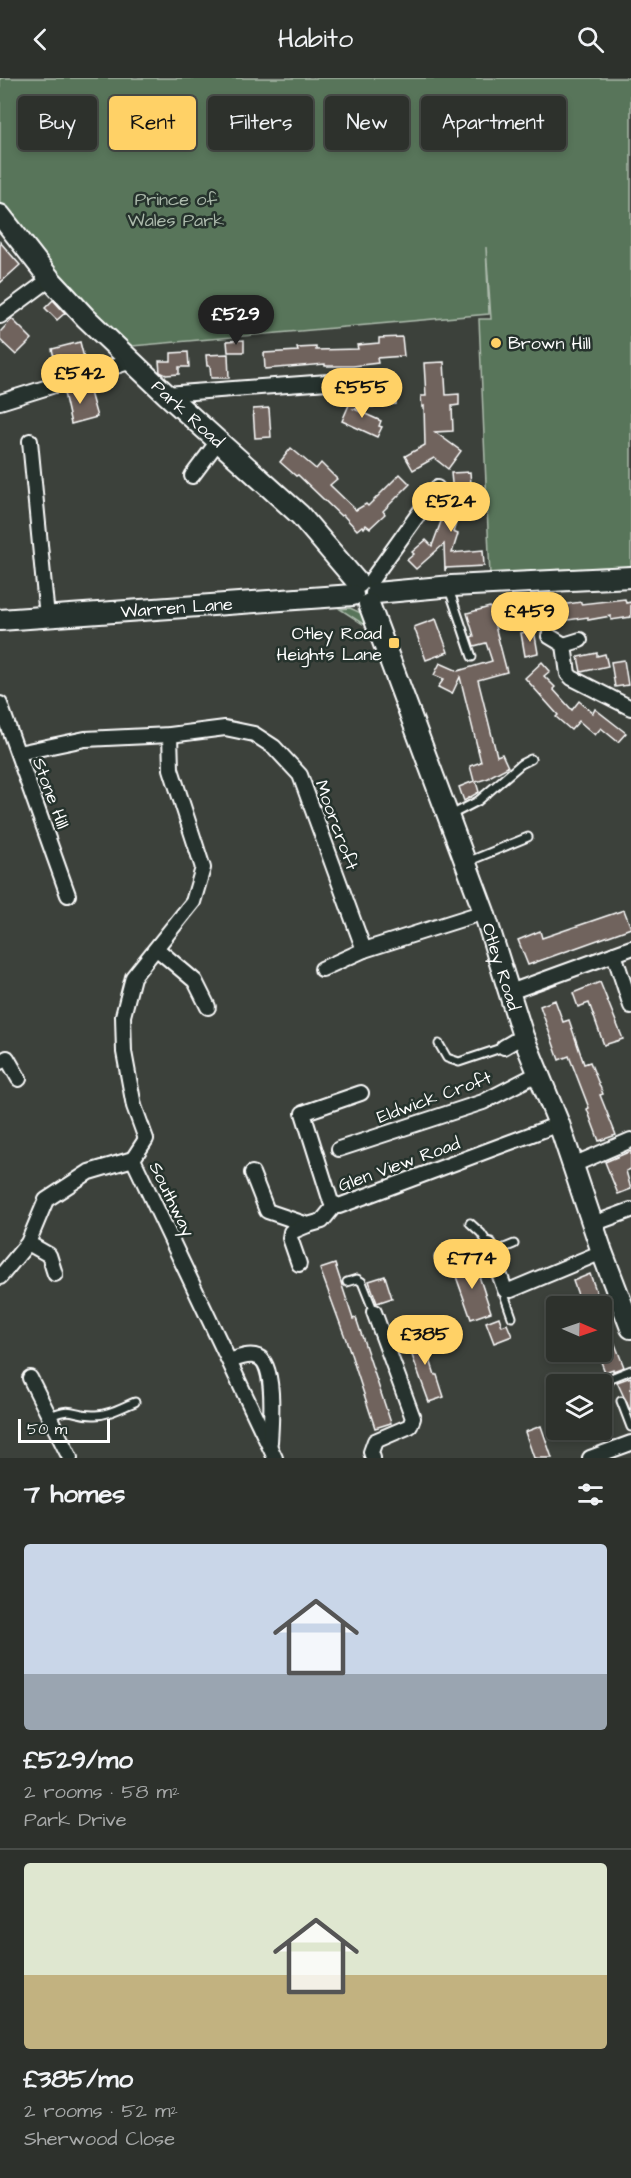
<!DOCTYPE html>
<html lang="en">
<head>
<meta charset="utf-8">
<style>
	:root { --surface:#2d312c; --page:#393d38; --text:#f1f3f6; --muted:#a7a9a9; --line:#484c48; --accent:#ffd166 }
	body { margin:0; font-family:"Architects Daughter",sans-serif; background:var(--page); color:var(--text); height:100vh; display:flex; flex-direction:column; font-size:22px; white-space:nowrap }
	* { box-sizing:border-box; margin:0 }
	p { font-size:20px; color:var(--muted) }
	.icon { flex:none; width:33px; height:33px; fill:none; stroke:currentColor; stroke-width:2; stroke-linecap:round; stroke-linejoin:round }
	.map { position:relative; height:1380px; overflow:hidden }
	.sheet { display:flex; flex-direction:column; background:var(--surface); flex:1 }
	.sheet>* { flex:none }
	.hud { position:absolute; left:18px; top:18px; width:596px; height:54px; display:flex; gap:12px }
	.needle { width:39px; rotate:92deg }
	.fabs { position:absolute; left:546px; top:1218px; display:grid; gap:12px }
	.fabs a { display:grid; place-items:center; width:66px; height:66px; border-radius:6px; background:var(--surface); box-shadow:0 3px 9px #0003,0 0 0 2px var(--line); font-size:30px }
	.scale { position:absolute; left:18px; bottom:15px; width:92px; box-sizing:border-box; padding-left:6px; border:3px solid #fff; border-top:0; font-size:16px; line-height:21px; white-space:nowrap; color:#fff; -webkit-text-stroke:4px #26332d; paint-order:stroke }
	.price { position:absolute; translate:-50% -51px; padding:0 14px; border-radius:21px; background:var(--accent); color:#111; font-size:20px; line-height:39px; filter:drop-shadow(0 2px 3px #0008) }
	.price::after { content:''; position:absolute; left:50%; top:36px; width:18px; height:14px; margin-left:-9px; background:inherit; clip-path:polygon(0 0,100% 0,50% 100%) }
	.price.active { background:#222; color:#fff }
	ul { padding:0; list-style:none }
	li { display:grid; align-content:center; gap:12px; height:318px; padding:0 24px }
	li+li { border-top:2px solid var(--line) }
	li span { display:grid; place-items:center; height:186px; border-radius:6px; color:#555 }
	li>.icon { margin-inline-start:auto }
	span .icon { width:108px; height:108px; fill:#fffc; stroke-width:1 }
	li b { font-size:26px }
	h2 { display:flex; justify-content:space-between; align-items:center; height:72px; padding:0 24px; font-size:26px }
	.pill { padding:0 21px; border-radius:6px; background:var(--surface); box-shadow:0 3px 9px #0003,0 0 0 2px var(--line); font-size:21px; line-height:54px }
	.pill.active { background:var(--accent); color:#111 }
	header { display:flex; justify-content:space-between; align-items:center; height:78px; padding:0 24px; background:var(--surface); font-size:27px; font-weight:600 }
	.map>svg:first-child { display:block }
</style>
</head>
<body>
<header><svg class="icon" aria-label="back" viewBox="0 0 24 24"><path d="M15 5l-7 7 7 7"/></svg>Habito<svg class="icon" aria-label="search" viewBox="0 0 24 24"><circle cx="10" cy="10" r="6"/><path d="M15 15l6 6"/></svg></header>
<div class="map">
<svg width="631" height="1380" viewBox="0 0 631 1380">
	<rect width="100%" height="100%" fill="#3c413b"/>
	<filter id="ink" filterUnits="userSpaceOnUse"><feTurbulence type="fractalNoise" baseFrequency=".0167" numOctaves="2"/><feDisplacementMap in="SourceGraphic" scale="12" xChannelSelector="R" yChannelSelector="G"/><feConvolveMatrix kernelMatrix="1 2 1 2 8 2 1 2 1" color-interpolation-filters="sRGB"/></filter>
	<g filter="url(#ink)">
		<g fill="#59745a" stroke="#acbaac" stroke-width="1.5">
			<polygon points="0,0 631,0 631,491 490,499 479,241 491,241 486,169 489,236 132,268 99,247 0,131"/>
			<polygon points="350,530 361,535 363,541 366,543 363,546 340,531"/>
		</g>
		<g fill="#70635d" stroke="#fff" stroke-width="1.5">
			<polygon points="0,164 20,187 0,205"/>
			<polygon points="53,222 65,235 57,242 45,230"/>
			<polygon points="12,241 32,261 16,277 0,262 0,254"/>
			<polygon points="402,259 404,278 377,280 378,285 353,288 325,288 325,286 265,291 264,275 298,273 297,270 316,269 316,272 358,271 357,267 379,265 379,260"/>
			<polygon points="244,262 244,274 228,274 227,263"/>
			<polygon points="80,264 85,284 57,292 52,271"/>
			<polygon points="188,274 189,289 179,289 179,296 166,297 160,294 159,283 171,283 171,275"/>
			<polygon points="228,276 229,300 211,300 210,288 207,288 206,277"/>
			<polygon points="444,284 446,317 459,316 459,327 452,328 453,353 435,354 461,373 448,391 434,380 413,392 405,378 425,367 424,328 422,329 421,318 426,318 424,285"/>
			<polygon points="88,307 97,339 71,346 64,315"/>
			<polygon points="395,317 396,326 387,327 386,318"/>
			<polygon points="352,320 372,329 354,331 381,343 379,348 382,349 377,359 342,343"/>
			<polygon points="269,330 271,359 255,360 253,331"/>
			<polygon points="291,370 316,391 321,385 337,401 330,407 356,432 366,426 368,428 400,396 410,406 383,433 385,436 370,450 366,447 364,450 362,448 357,452 343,437 341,438 298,397 296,398 280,384"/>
			<polygon points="470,394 471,407 466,407 468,433 461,430 453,454 458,456 452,475 483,472 484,488 446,490 445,493 444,466 416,491 407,482 414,476 412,474 426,462 432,468 445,433 455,436 451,395"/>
			<polygon points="625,521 626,525 631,524 631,539 611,542 611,538 588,542 588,539 541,546 539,530 581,524 581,526"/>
			<polygon points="490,529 507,594 478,602 497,678 502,676 508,689 489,699 489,700 476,704 479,714 464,723 459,709 474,703 470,688 481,684 460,599 452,616 438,609 444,601 434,597 440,585 458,593 492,583 486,565 474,568 471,559 474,558 467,535"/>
			<polygon points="436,541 448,574 426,582 414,549"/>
			<polygon points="534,552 538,575 525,578 521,555"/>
			<polygon points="597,575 597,578 605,576 608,588 581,594 578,579"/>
			<polygon points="624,582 628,607 615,609 611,584"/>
			<polygon points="542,584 550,593 544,598 555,609 553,611 572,632 579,623 593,635 595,631 626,655 618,664 601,650 595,657 579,643 571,652 556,639 558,637 525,600"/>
			<polygon points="624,832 631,850 528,887 518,862 540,853 542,860"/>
			<polygon points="600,904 623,961 604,967 589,925 578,929 573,915"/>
			<polygon points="555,922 563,944 569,942 584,986 590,984 603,1016 600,1017 616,1057 599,1063 587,1031 589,1030 569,978 559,982 540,928"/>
			<polygon points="631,1073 631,1091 626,1093 631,1111 618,1116 605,1084"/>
			<polygon points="474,1183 491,1234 471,1241 453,1190"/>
			<polygon points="335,1186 353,1241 356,1240 391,1345 375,1350 349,1270 320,1191"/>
			<polygon points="590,1196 601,1226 582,1228 573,1203"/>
			<polygon points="385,1198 392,1220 377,1225 369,1203"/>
			<polygon points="602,1233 624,1289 613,1293 613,1291 605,1294 598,1276 602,1274"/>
			<polygon points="499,1239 502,1248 507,1246 512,1258 494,1265 486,1244"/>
			<polygon points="421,1253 435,1297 437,1297 444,1319 429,1324 405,1258"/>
			<polygon points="631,1299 631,1331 630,1332 617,1304"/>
			<polygon points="541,1348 552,1380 534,1380 525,1354"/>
		</g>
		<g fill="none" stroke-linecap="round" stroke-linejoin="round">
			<g stroke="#fff" stroke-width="11">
				<g id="lane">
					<polyline points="449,511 472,579"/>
					<polyline points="451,737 478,723 521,686 531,681"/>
					<polyline points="467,784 528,759"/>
					<polyline points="439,966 447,980 459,984 504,969"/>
					<polyline points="492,1175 514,1166"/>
					<polyline points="439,1179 447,1181 489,1167 481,1155 470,1145"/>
					<polyline points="347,1204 357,1201 362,1204 374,1234"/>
					<polyline points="505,1212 505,1219 512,1239"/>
					<polyline points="602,1308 609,1304 611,1300 631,1292"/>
					<polyline points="621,1323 631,1349"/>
					<path d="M50 1338C75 1328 71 1337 93 1337 107 1338 122 1329 135 1324"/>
				</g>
			</g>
			<g stroke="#fff" stroke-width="18">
				<g id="street">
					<polyline points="0,238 50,201"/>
					<polyline points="166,316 382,300"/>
					<polyline points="0,324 132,283"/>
					<polyline points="30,363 47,539"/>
					<polyline points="192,398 219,362"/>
					<polyline points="370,504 437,410"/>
					<polyline points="549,558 564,567 568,596 572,600 631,630"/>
					<polyline points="564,567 580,562"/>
					<polyline points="0,626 68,817"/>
					<polyline points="170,657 171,691 203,790 193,824 133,899 123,938 124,974 134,1028 146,1061 133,1081 275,1380"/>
					<polyline points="18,675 85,661 170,657 225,650 254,656 274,669 300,697 364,872 484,834"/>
					<polyline points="157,871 195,903 208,929"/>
					<polyline points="614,876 631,928"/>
					<polyline points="322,891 364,872"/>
					<polyline points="510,914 631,870"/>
					<polyline points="504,969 523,958"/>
					<polyline points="0,984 7,980 19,1001"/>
					<polyline points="361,1015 303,1035 331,1124 339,1128 559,1046"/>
					<polyline points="339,1071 483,1024 539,995"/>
					<polyline points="573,1087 631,1062"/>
					<polyline points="252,1095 267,1133 308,1147 322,1143 335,1127"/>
					<polyline points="593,1146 631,1132"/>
					<polyline points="28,1165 49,1177 55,1196"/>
					<polyline points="489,1167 505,1212 511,1212 602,1174"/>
					<polyline points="299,1186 290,1160 291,1154 308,1147"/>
					<polyline points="0,1199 28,1165 46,1122 89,1094 133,1081"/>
					<path d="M230 1283C238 1280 249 1275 258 1279 276 1286 271 1347 270 1364"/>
					<polyline points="30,1300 70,1380"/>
					<polyline points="373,1380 371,1374 375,1363 410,1348 413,1340 374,1234"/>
					<polyline points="590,1380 631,1365"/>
				</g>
			</g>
			<g stroke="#fff" stroke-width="24">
				<g id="secondary">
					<path id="s1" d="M0 137 50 201 86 240 166 316 300 437 358 505"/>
					<polyline points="376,515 452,508 631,499"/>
					<path id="s2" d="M369 526 484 834 523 958 559 1046 602 1174 631 1250"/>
					<path id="s3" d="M0 542 353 517"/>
				</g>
			</g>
			<use href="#lane" stroke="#26332d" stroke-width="7"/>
			<use href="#street" stroke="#26332d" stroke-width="14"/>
			<use href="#secondary" stroke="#26332d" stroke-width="20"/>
		</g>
	</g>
	<g fill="#ffd166" stroke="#26332d" stroke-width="2">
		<circle cx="496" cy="265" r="6"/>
		<rect x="388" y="559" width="12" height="12" rx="3"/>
	</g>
	<g text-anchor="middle" stroke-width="5" stroke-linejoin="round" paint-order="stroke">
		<g font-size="18" fill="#acbaac" stroke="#26332d">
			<text x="176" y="127">Prince of<tspan x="176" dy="21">Wales Park</tspan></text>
		</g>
		<g font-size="18" fill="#fff" stroke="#26332d" text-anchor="start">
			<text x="508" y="271">Brown Hill</text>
			<text x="382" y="561" text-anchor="end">Otley Road<tspan x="382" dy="21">Heights Lane</tspan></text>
		</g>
		<g font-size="18" fill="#fff" stroke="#26332d">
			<text dy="6" stroke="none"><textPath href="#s1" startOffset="274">Park Road</textPath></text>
			<text dy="6" stroke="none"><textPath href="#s3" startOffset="177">Warren Lane</textPath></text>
			<text transform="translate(51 715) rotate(70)" y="6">Stone Hill</text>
			<text transform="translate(337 747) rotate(70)" y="6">Moorcroft</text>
			<text dy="6" stroke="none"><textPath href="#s2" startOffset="386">Otley Road</textPath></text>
			<text transform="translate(434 1019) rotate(-20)" y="6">Eldwick Croft</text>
			<text transform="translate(399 1086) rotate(-20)" y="6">Glen View Road</text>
			<text transform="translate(172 1121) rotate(64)" y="6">Southway</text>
		</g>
	</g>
</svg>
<div class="fabs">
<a><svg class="needle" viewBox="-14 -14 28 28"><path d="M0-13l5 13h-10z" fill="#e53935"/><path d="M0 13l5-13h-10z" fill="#a7a9a9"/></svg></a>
<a><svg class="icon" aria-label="layers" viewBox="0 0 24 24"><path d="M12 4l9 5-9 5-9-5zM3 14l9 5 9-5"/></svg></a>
</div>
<div class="scale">50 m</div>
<b class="price active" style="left:236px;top:268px">£529</b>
<b class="price" style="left:80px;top:327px">£542</b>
<b class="price" style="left:362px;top:341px">£555</b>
<b class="price" style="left:451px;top:455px">£524</b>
<b class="price" style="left:530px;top:565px">£459</b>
<b class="price" style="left:472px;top:1212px">£774</b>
<b class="price" style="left:425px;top:1288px">£385</b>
<div class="hud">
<a class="pill">Buy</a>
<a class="pill active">Rent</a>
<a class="pill">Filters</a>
<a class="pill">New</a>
<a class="pill">Apartment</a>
</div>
</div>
<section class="sheet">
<h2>7 homes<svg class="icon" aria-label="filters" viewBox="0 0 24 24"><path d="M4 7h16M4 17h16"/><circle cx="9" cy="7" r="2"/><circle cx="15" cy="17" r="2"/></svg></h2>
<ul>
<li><span style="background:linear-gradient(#c9d6e8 70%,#9aa5b1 0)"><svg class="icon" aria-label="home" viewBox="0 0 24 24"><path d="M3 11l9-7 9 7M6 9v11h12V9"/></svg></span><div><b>£529/mo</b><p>2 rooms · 58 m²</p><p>Park Drive</p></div></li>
<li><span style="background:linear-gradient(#dfe7d0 60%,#c2b280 0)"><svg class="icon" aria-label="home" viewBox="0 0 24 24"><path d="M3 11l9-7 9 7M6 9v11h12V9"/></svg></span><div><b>£385/mo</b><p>2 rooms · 52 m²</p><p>Sherwood Close</p></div></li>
</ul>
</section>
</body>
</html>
